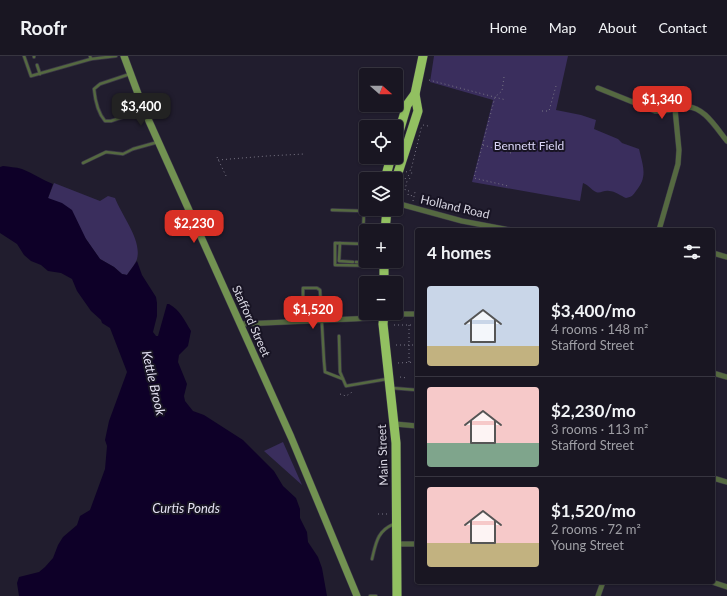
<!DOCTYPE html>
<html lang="en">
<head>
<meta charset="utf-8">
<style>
	:root { --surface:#191622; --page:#26232f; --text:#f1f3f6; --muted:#9f9fa5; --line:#373540; --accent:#d93025 }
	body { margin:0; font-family:Lato,sans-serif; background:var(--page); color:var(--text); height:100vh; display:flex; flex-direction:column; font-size:15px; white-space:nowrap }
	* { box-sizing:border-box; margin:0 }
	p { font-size:13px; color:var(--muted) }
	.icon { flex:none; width:22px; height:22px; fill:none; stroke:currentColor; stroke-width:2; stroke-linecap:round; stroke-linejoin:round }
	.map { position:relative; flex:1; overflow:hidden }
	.panel { position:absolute; left:415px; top:172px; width:300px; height:356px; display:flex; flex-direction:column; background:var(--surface); border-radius:4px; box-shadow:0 1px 3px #0004,0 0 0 1px var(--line) }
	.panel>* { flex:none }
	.needle { width:26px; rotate:111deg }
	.fabs { position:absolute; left:359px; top:12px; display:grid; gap:8px }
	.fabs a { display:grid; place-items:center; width:44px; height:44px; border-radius:4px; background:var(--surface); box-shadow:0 1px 3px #0004,0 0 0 1px var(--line); font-size:20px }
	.price { position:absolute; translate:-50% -34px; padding:0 9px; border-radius:8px; background:var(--accent); color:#fff; font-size:13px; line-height:26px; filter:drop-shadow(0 1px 2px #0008) }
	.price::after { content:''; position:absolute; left:50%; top:24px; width:12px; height:9px; margin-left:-6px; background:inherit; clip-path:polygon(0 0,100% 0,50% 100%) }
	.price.selected { background:#222; color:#fff }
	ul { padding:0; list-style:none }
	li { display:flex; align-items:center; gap:12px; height:100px; padding:0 12px }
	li+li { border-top:1px solid var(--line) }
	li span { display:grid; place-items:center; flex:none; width:112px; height:80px; border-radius:4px; color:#555 }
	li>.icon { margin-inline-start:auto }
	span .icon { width:48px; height:48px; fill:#fffc; stroke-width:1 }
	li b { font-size:17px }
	h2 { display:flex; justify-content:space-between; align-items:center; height:48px; padding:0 12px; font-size:17px }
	header { display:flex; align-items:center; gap:24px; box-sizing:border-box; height:56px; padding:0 20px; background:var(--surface); border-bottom:1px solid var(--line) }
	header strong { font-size:19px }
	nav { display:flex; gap:22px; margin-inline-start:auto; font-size:14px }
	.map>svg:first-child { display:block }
</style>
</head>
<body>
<header>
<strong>Roofr</strong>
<nav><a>Home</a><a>Map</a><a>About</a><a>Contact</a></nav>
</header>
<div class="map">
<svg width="727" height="540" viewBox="0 0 727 540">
	<rect width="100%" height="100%" fill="#211d2e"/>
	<g fill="#3a2e5d">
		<path d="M434 0H568L556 54 581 59 596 64 594 73 618 83 622 87 639 93C643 110 648 121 636 135 633 139 632 141 626 142 621 140 615 135 609 135 604 134 600 138 596 136 591 134 589 129 583 127L580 145 472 126 493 44 430 26Z"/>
		<path d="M54 127 100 145 108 140 115 142C122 160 142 184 137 203 135 209 130 214 127 219L122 218 114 211 100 203 86 183 48 142Z"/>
		<polygon points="283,386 302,429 264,395"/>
	</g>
	<path fill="#0e0028" d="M3 110C9 111 16 111 22 113 33 117 42 124 53 128L48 142 62 147 72 154 86 183 100 203 114 211 122 218 127 219 137 205 142 219 156 241 157 247V260L153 276 156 280H158L167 248H169C180 254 185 265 191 275L188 290 179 299 178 306 187 328 184 340 185 345 193 355 204 359 243 384 274 415 283 430 296 442 300 453V462L307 476 308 486 318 501 322 512 327 540H19L17 527 19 521 39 516 45 511 53 502 58 489 63 481 77 469 80 460 90 454 105 413 107 390 105 384 109 365 127 316 110 272 102 267 101 264 91 255 77 235 72 223 61 217 48 215 41 209 31 205 24 199 17 188 0 177V111Z"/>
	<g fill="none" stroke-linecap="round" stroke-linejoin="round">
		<g stroke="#3b3747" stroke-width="4">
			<g id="service">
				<polyline points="24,0 31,20 91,3"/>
				<polyline points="34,0 34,1"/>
				<polyline points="90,0 91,3 116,0"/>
				<polyline points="37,9 40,18"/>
				<path d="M130 18 100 28 94 33C95 43 98 57 105 65H111L144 54"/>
				<polyline points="83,107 106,96 123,98 133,93 158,86"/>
				<polyline points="332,154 364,155 363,179 366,180"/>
				<polyline points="363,158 385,159"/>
				<polyline points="340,187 339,205 353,206"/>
				<polyline points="366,188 335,187 335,209 383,210"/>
				<polyline points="356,206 368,207 371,209"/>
				<polyline points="303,265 303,232 317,232 320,234 324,305 325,316 343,323"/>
				<polyline points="339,280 340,316 346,330 387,323"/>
				<polyline points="392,332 417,334"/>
				<path d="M372 503C376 487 377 475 394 468"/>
				<polyline points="370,540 376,540"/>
			</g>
		</g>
		<g stroke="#3b3747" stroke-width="6">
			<g id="minor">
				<path d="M598 32 655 55C666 56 675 52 686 51 703 49 717 73 727 85"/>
				<polyline points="396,147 462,165 510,174"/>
				<polyline points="659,174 678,108 679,94 675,53"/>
				<polyline points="713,197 727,201"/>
				<polyline points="241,268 373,262 396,258 417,258"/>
				<polyline points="713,317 727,321"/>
				<polyline points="395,368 417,370"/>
				<polyline points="713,422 727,426"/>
				<polyline points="397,488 417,488"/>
				<polyline points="712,526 727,531"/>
				<polyline points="598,540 603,526"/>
			</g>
		</g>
		<g stroke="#3b3747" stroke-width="8">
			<polyline id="secondary" points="124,0 144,54 291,381 357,540"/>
		</g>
		<g stroke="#3b3747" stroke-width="10">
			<g id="trunk">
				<polyline points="396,86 407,49 415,38"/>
				<polyline points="385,123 391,101"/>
				<polyline points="396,123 418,55 415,38 423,0"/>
				<polyline points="385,175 387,153"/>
				<polyline points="384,227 384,205"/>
				<polyline points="384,257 383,268 396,387 397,540"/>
			</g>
		</g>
		<g stroke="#797685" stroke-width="1" stroke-dasharray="1 3" stroke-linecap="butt">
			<polyline points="504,21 502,35 495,41 474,122 508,130"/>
			<polyline points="429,24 506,44"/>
			<polyline points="542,55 549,55 556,30"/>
			<polyline points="423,69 428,70"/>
			<polyline points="483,89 511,97"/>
			<polyline points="217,101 227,122"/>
			<polyline points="218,104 267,100 304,98"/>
			<polyline points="406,116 411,114 422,69"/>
			<polyline points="405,122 407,125 405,134 409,135 408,139 414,140"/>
			<polyline points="410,123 408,120 411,117 413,117"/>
			<polyline points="413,145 415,136"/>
			<polyline points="417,267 417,273"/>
			<polyline points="394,269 417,269"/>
			<polyline points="396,289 413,289"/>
			<polyline points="409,306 409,269"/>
			<polyline points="398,307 417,306"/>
			<polyline points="400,321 407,322"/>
			<polyline points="340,338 346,340 351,337 353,334"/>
			<polyline points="378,458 389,458"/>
		</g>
		<use href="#service" stroke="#556941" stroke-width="2.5"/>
		<use href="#minor" stroke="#556941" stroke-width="5"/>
		<use href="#secondary" stroke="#729251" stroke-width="7"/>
		<use href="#trunk" stroke="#92c061" stroke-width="9"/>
	</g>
	<g text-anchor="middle" stroke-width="4" stroke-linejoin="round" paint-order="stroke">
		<g font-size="12" fill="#dcd7f8" stroke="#181424">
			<text x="529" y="94">Bennett Field</text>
		</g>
		<g font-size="12" fill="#d9d7e3" stroke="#181424">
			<text transform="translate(455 151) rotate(13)" y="4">Holland Road</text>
			<text transform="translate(251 265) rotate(66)" y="4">Stafford Street</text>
			<text transform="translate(383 399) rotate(-92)" y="4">Main Street</text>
		</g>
		<g font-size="13" font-style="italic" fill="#e4e1f2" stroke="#181424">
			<text transform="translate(154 327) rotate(77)" y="5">Kettle Brook</text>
			<text x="186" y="457">Curtis Ponds</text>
		</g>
	</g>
</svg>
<div class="fabs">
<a><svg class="needle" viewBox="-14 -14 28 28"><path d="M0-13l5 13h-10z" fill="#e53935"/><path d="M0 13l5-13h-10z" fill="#9f9fa5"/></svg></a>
<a><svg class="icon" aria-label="locate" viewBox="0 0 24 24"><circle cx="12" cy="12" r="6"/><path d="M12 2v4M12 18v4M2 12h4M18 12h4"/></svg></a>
<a><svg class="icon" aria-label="layers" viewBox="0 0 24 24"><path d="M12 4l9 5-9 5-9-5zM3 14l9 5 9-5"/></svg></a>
<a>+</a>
<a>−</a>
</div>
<b class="price" style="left:662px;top:64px">$1,340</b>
<b class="price selected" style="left:141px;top:71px">$3,400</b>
<b class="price" style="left:194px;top:188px">$2,230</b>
<b class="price" style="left:313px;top:274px">$1,520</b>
<section class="panel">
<h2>4 homes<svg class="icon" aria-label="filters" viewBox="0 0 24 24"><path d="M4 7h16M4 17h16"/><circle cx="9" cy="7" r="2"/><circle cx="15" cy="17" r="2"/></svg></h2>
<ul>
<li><span style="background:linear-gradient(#c9d6e8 75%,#c2b280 0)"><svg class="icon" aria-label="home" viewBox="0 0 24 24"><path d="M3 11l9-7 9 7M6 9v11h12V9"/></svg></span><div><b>$3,400/mo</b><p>4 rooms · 148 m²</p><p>Stafford Street</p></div></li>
<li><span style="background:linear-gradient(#f6c9c9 70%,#7fa58c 0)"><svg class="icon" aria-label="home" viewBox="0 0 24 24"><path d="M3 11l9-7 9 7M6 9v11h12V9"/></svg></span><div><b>$2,230/mo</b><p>3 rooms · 113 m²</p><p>Stafford Street</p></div></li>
<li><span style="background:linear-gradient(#f6c9c9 70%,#c2b280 0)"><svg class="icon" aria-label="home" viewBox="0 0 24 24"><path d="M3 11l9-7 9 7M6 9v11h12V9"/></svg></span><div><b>$1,520/mo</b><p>2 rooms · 72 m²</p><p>Young Street</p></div></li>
</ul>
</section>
</div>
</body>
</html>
